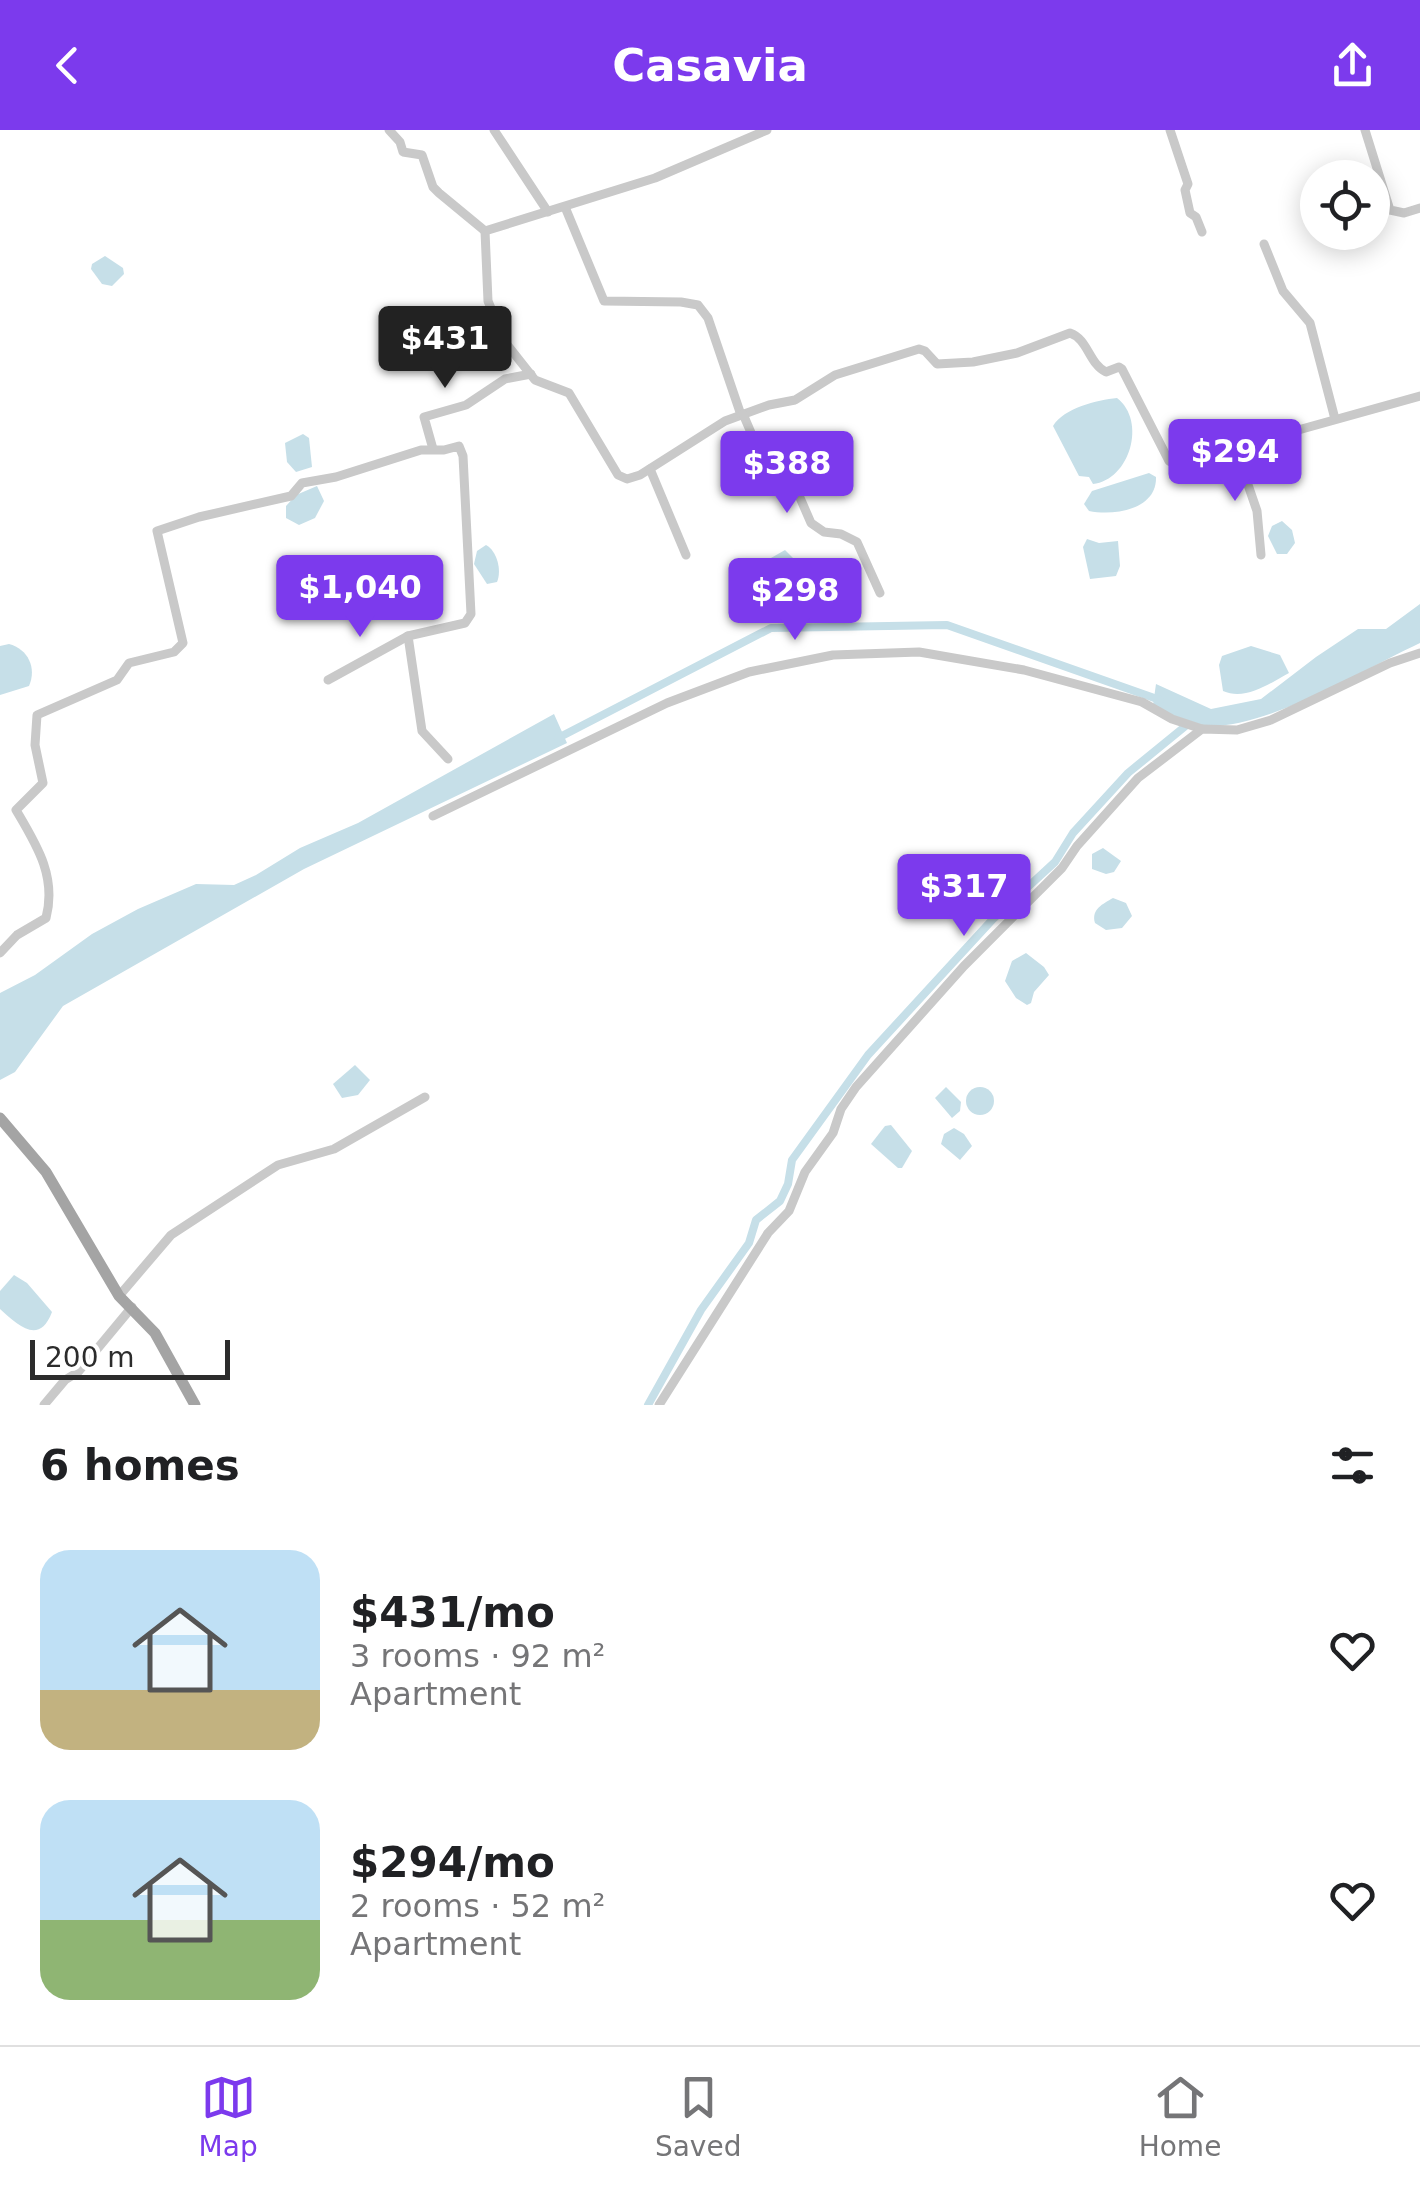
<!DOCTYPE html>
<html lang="en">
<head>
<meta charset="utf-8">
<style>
	:root { --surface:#fff; --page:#f2f2f2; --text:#202124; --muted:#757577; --line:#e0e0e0; --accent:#7c3aed }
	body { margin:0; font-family:"DejaVu Sans",sans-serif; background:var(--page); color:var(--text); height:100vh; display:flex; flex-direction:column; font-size:38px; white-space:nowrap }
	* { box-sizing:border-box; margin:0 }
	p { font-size:32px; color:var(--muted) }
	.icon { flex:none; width:55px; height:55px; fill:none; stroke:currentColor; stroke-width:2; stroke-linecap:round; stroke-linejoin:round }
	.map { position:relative; height:1275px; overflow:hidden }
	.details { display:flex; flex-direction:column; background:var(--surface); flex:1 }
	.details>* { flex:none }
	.fabs { position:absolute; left:1300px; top:30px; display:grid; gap:20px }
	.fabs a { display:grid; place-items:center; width:90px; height:90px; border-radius:50%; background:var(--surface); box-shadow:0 5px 25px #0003; font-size:50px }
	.scale { position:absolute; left:30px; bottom:25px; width:200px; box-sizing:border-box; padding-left:10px; border:5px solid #2c2c2c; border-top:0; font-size:28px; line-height:35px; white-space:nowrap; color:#2c2c2c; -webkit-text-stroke:8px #fff; paint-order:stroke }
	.price { position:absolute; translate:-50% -85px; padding:0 22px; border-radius:10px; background:var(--accent); color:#fff; font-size:32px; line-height:65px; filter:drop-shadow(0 2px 5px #0008) }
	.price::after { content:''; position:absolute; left:50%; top:60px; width:30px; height:22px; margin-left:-15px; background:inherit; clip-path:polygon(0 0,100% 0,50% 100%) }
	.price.active { background:#222; color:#fff }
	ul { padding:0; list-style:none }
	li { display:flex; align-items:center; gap:30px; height:250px; padding:0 40px }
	li span { display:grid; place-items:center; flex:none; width:280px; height:200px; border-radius:30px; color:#555 }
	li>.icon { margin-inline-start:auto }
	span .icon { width:120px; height:120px; fill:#fffc; stroke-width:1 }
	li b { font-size:42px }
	h2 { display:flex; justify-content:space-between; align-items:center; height:120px; padding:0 40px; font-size:42px }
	header { display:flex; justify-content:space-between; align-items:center; height:130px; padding:0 40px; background:var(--accent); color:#fff; font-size:45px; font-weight:700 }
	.tab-bar { display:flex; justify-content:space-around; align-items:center; height:140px; border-top:2px solid var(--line); background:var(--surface); font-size:28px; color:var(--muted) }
	.tab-bar a { display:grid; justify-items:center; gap:5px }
	.tab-bar .active { color:var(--accent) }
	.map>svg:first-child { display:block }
</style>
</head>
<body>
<header><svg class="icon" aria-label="back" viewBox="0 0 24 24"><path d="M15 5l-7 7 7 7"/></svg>Casavia<svg class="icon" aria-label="share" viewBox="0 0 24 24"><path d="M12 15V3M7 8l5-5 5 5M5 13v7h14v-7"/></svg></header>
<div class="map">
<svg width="1420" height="1275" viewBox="0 0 1420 1275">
	<rect width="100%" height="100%" fill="#fff"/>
	<g fill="#c6dfe8">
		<polygon points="105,126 123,138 124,144 112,156 102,154 91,139 92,134"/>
		<path d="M1117 268C1147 291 1130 350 1093 354L1089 347 1079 346 1053 296C1064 278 1097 270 1117 268Z"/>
		<polygon points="303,304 309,308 312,337 296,342 287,332 285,313"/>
		<polygon points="800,310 808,329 791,332 783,317"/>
		<path d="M1149 343 1156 347C1157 380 1114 386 1089 381L1084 374 1092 361Z"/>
		<polygon points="317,356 324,371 315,388 299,395 286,388 286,376 296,365"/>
		<polygon points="1282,391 1292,400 1295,413 1287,424 1277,424 1268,406 1272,396"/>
		<polygon points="1087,409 1099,413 1118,411 1120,436 1116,446 1090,449 1083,417"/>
		<path d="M486 415C497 421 502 440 497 452L487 454 474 434 477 421Z"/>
		<polygon points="785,420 795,430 803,453 793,465 786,468 771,428"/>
		<path d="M1420 474V513C1362 540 1265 601 1202 596 1184 595 1168 584 1153 575L1156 554 1211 579 1261 569 1316 527 1358 499H1386Z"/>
		<path d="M9 514C28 519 37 538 29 556L0 565V516Z"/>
		<path d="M1251 516 1280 525 1289 543C1269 554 1245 571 1223 561L1219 535 1222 526Z"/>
		<polygon points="554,584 567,613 304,739 63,876 15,942 0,950 0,863 35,845 92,804 138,779 196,754 234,755 256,745 300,718 358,693"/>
		<polygon points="1103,718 1121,731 1114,742 1106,744 1092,739 1092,724"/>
		<path d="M1113 768 1126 773 1132 786 1122 798 1106 800 1095 793C1091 779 1103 774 1113 768Z"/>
		<polygon points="1026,823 1044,837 1049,845 1034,862 1031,873 1027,875 1016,868 1005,851 1012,831"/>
		<polygon points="355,935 370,950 358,965 342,968 333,954"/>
		<polygon points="946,957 961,972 960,981 952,988 935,968"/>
		<circle cx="980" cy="971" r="14"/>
		<polygon points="891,995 912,1021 902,1038 898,1038 871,1014 885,996"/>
		<polygon points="954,998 964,1004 972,1016 960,1030 941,1014 944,1004"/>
		<path d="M14 1145 27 1153 52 1182C39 1216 18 1195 0 1179V1161Z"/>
	</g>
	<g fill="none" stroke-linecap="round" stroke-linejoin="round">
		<g stroke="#c6dfe8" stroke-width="8">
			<polyline points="558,608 771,498 947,495 1160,570"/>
			<polyline points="648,1275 701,1180 749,1113 756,1090 780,1071 788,1054 792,1030 868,925 993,789 1055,732 1073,703 1128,643 1188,594"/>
		</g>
		<g stroke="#c9c9c9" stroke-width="9">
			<polyline points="389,0 400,12 403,22 422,25 433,57 439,63 485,101"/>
			<polyline points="494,0 548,82"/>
			<path d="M767 0 655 48 485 101 488 171 505 212 535 250 569 263 618 345 627 349 640 345 725 291 769 275 795 270 835 245 919 219 925 221 937 234 973 232 1017 223 1070 203C1088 209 1089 234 1106 242L1119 237 1122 239 1169 331 1176 334 1420 266"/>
			<polyline points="1170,0 1188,54 1185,60 1190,83 1196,87 1202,102"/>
			<polyline points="1365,0 1390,80 1404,83 1420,78"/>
			<polyline points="565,77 604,171 681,172 698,175 708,188 741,285"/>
			<polyline points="1264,114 1283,161 1310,193 1335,289"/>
			<polyline points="743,284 771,349 791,347 811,393 824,402 841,404 857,412 880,463"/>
			<polyline points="1235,317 1257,381 1261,425"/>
			<polyline points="433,319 424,287 466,275 505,249 531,244"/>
			<polyline points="650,339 686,425"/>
			<polyline points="328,550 408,506"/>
			<polyline points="433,686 667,573 749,542 833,525 919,522 1024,540 1142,572 1172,589 1202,599"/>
			<path d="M0 823 17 805 46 788C57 746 36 714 16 680L43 653 35 615 37 585 117 550 129 533 174 522 183 513 157 401 199 387 291 366 302 353 336 347 421 320H444L459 316 463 326 471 484 465 493 408 506 422 601 448 629"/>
			<polyline points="119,1166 171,1105 278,1035 334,1019 425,967"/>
			<polyline points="44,1275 65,1250 78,1242 132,1177"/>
			<polyline points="659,1275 768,1103 789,1081 805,1042 833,1003 841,979 856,957 964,836 1062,738 1077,716 1138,648 1202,599 1237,600 1271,590 1390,533 1420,523"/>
		</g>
		<polyline stroke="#a4a4a4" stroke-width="11" points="0,988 46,1042 119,1166 155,1203 195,1275"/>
	</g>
</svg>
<div class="fabs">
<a><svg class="icon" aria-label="locate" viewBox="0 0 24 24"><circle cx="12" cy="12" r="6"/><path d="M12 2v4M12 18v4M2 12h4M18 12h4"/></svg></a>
</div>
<div class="scale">200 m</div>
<b class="price active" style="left:445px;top:261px">$431</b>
<b class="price" style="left:1235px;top:374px">$294</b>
<b class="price" style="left:787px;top:386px">$388</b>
<b class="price" style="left:360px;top:510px">$1,040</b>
<b class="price" style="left:795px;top:513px">$298</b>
<b class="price" style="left:964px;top:809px">$317</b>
</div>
<section class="details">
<h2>6 homes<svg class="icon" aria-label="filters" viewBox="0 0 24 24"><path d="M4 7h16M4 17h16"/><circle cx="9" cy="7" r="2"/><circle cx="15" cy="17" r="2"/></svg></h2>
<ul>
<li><span style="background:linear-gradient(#bfe0f5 70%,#c2b280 0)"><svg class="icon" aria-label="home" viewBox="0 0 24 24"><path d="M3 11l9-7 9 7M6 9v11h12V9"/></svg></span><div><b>$431/mo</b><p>3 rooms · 92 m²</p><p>Apartment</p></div><svg class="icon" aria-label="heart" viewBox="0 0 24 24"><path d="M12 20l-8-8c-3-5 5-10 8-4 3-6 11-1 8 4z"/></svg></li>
<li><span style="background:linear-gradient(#bfe0f5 60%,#8fb573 0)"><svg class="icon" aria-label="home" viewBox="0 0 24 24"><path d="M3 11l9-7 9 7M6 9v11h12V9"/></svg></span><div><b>$294/mo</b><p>2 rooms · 52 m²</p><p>Apartment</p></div><svg class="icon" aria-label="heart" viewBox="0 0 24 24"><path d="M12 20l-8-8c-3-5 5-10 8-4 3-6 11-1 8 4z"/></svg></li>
</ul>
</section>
<nav class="tab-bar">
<a class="active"><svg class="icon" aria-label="map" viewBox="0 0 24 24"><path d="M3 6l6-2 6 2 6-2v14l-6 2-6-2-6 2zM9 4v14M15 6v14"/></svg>Map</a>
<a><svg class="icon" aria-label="saved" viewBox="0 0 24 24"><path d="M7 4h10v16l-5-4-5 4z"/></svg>Saved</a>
<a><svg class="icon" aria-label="home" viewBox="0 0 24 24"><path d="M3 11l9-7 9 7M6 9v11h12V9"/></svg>Home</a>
</nav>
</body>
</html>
